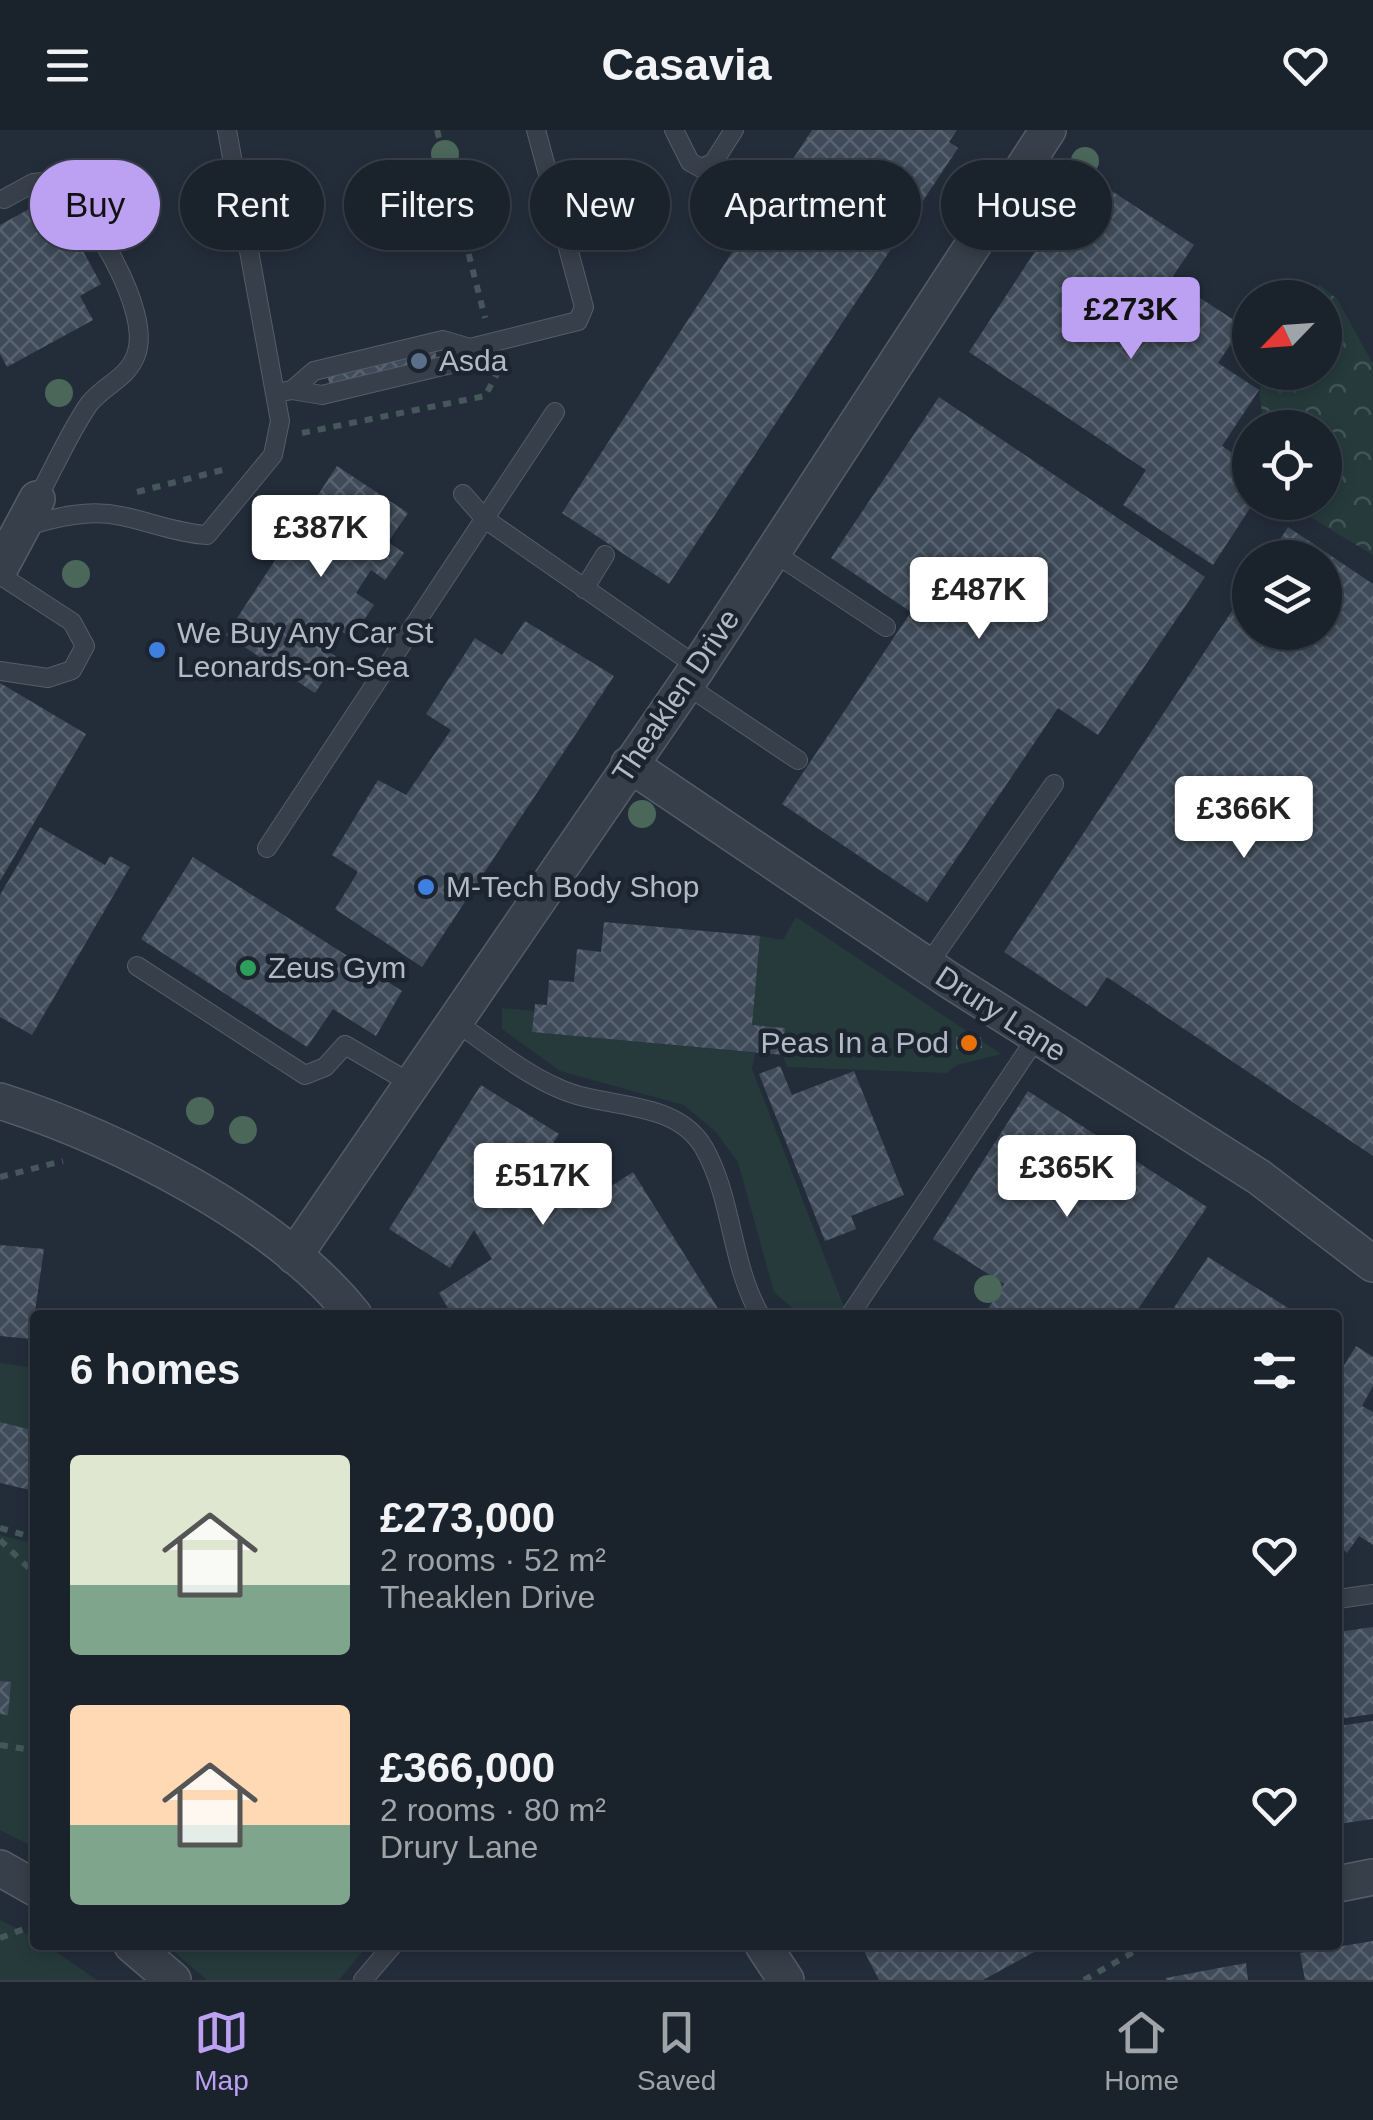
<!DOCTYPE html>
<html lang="en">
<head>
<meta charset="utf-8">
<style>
	:root { --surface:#1a222c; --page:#232a34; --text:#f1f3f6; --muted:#9fa4a9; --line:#383f48; --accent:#bca0f2 }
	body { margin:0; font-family:Arial,sans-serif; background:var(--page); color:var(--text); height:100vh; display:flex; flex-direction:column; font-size:38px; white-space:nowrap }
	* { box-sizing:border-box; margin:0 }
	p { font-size:32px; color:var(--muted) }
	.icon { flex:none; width:55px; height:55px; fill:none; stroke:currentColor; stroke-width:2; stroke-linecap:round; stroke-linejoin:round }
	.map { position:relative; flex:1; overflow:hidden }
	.panel { position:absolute; left:30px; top:1180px; width:1312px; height:640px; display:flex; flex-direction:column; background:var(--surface); border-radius:10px; box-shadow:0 5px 15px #0003,0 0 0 2px var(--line) }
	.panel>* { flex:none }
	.guide { position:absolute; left:30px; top:30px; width:1315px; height:90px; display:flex; gap:20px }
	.needle { width:65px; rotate:245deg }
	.controls { position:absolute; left:1232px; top:150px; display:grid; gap:20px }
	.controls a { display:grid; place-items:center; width:110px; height:110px; border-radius:50%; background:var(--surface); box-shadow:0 5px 15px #0003,0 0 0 2px var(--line); font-size:50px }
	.price { position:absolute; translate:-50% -85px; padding:0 22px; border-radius:10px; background:#fff; color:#222; font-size:32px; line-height:65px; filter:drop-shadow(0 2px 5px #0008) }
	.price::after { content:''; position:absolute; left:50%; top:60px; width:30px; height:22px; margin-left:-15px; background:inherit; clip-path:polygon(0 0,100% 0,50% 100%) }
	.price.current { background:var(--accent); color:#111 }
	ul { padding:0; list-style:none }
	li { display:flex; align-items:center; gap:30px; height:250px; padding:0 40px }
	li span { display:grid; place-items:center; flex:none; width:280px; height:200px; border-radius:10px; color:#555 }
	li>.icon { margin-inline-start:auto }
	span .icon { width:120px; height:120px; fill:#fffc; stroke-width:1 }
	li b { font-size:42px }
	h2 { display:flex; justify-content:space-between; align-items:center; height:120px; padding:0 40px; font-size:42px }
	.tag { padding:0 35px; border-radius:45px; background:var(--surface); box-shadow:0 5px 15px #0003,0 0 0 2px var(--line); font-size:35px; line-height:90px }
	.tag.current { background:var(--accent); color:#111 }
	header { display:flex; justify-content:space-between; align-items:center; height:130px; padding:0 40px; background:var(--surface); font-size:45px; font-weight:700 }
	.menu { display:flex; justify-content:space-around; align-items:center; height:140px; border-top:2px solid var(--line); background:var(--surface); font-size:28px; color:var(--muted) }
	.menu a { display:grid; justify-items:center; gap:5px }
	.menu .current { color:var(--accent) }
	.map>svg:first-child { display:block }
</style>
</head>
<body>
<header><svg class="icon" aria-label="menu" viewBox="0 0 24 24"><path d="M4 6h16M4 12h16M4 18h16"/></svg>Casavia<svg class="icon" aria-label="heart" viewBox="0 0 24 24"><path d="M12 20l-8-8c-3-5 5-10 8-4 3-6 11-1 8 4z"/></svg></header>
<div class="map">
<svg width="1373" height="1850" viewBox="0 0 1373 1850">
	<defs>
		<pattern id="forest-crowns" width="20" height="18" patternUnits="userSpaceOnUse" patternTransform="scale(2.5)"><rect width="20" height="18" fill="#263a3c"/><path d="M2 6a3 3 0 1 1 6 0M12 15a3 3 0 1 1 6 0" fill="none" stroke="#435457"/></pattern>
		<pattern id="building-cross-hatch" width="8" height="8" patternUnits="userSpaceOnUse" patternTransform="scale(2.5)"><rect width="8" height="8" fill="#3f4b59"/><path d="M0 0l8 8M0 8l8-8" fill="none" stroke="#58636f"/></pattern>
	</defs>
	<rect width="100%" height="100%" fill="#232d3a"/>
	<g fill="#263a3c">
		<polygon points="796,787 1001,924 957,935 946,943 787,937 783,925 785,898 752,895 760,806 783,810"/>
		<polygon points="502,878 534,881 533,902 755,923 752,939 844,1177 836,1185 800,1185 774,1162 738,1032 716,1002 684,975 560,941 502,899"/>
		<polygon points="0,1233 35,1238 35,1309 0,1299"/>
		<polygon points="0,1405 35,1414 35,1718 0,1700"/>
		<polygon points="0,1790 35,1808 35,1815 46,1815 97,1850 0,1850"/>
		<polygon points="166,1815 368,1815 339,1850 207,1850"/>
	</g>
	<polygon fill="url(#forest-crowns)" points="1319,154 1337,169 1373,234 1373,425 1287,373 1325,372 1325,298 1264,297 1259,260 1269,243 1325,242 1325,168 1312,167"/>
	<g fill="url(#building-cross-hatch)">
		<polygon points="812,0 957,0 949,12 958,18 669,454 562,383"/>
		<polygon points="1086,44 1194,115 1171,149 1243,196 1218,233 1259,260 1222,316 1250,335 1250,372 1254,372 1213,435 1123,375 1146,340 969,222"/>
		<polygon points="53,66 101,154 80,166 93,190 7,237 0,224 0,95"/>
		<polygon points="432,207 441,246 334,272 324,232"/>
		<polygon points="939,267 1205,447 1098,605 1058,578 927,772 782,674 911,482 831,428"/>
		<polygon points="337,336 408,383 388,412 404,423 385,450 371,440 356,463 374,475 352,508 335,497 322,517 338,528 315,563 226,505"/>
		<polygon points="1288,397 1373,454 1373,1026 1107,847 1087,877 1004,822 1250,454 1250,502 1325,502 1325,428 1268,428"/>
		<polygon points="525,491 614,546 422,837 335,779 358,742 332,725 378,650 406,665 451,600 426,584 475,508 502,525"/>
		<polygon points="0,553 86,604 0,751"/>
		<polygon points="40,697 105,735 110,726 130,737 32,905 0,887 0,765"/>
		<polygon points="193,727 402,861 376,906 333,879 307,917 141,809"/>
		<polygon points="604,792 760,806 752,895 785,898 783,925 532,902 535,874 547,875 549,850 574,852 577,819 601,822"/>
		<polygon points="956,907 981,907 982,918 956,919"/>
		<polygon points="780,936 792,965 854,941 904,1065 851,1086 856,1099 825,1111 759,944"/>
		<polygon points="481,955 559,1004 529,1052 568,1027 593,1068 633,1042 722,1185 452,1185 439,1163 492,1129 474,1100 450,1138 389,1099"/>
		<polygon points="1028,961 1207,1077 1134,1185 984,1185 1004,1154 933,1109"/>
		<polygon points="0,1115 44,1119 31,1209 0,1206"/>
		<polygon points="1208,1127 1299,1185 1169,1185"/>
		<polygon points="1356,1216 1373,1227 1373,1256 1362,1276 1373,1282 1373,1415 1359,1406 1347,1423 1338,1415 1338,1245"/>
		<polygon points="0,1292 35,1301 30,1360 0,1353"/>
		<polygon points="1373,1497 1373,1584 1338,1589 1338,1502"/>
		<polygon points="0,1551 11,1552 8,1585 0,1584"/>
		<polygon points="1373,1591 1373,1689 1338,1694 1338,1596"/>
		<polygon points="1373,1811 1373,1850 1305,1850 1300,1823"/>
		<polygon points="861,1815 1047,1815 983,1850 879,1850"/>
		<polygon points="1246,1833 1248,1850 1166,1850 1166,1848"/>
	</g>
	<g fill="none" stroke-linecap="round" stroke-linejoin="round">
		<g stroke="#555d68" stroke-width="20">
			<g id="service">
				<polyline points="674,0 690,32 701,38 713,33 734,0"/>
				<path d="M4 69 33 53 54 51C88 76 153 181 136 225 127 249 104 255 89 274 69 303 54 338 37 369"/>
				<polyline points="292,260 314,241 443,210 470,218"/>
				<polyline points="276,263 292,260 322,265 451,234 470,218 578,191 584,177 536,0"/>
				<polyline points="463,364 485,389 698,537"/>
				<path d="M26 396C58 387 89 379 121 386 151 392 176 403 207 405L273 325 280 291 227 0"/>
				<polyline points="773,422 886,497"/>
				<polyline points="0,445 72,492 85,516 72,540 48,548 0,541"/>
				<polyline points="584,459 605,425"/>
				<polyline points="686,555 798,630"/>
				<polyline points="267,718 555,282"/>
				<polyline points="137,836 305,945 325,937 345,915 412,954"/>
				<polyline points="927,836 1054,654"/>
				<path d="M454 891C487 913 521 942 558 958 604 980 675 968 704 1018 733 1069 730 1132 760 1185"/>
				<polyline points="850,1185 1037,907"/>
				<polyline points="1338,1469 1373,1464"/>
				<polyline points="363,1850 393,1815"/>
			</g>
		</g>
		<g stroke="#555d68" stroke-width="38">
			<g id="minor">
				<polyline points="0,438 37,369"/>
				<polyline points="629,634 949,850 1259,1047 1373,1134"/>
				<path d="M0 971C116 1008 277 1088 354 1185"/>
				<polyline points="294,1126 698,537 1048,0"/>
				<polyline points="0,1738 35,1758"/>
				<polyline points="1338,1754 1373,1747"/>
				<polyline points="132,1815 173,1850"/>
				<polyline points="763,1815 786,1850"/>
			</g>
		</g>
		<g stroke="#45575a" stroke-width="6" stroke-dasharray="8 8" stroke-linecap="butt">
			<polyline points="437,0 485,188"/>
			<polyline points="302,303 485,266 498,242 496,234"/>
			<polyline points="137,362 226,339"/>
			<polyline points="0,1047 63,1031"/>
			<polyline points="0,1398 35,1408"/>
			<polyline points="0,1410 35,1444"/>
			<polyline points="0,1615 25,1619 35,1615"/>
			<polyline points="0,1808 35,1795"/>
			<polyline points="1084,1850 1146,1815"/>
		</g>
		<use href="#service" stroke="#373f4a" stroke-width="18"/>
		<use href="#minor" stroke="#373f4a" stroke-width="35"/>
	</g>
	<g fill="#4a675a">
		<circle cx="445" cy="24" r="14"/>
		<circle cx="1085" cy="31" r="14"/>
		<circle cx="464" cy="107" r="14"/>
		<circle cx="59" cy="263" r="14"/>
		<circle cx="76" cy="444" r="14"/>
		<circle cx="642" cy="684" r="14"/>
		<circle cx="200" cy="981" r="14"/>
		<circle cx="243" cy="1000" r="14"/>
		<circle cx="988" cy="1159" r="14"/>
	</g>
	<circle fill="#5c6f8a" stroke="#1c242f" stroke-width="4" cx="419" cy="231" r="10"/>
	<g fill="#3f7fe0" stroke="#1c242f" stroke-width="4">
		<circle cx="157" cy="520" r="10"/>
		<circle cx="426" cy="757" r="10"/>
	</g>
	<circle fill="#2e9e5b" stroke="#1c242f" stroke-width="4" cx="248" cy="838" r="10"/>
	<circle fill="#e8710a" stroke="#1c242f" stroke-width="4" cx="969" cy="913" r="10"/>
	<g text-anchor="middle" stroke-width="9" stroke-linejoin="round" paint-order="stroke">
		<g font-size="30" fill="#b2bac6" stroke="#1c242f" text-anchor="start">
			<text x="439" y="241">Asda</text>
			<text x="177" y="513">We Buy Any Car St<tspan x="177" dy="34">Leonards-on-Sea</tspan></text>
			<text x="446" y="767">M-Tech Body Shop</text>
			<text x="268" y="848">Zeus Gym</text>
			<text x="949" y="923" text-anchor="end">Peas In a Pod</text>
		</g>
		<g font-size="30" fill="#b2bac6" stroke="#1c242f">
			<text transform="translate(676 566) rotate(-56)" y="10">Theaklen Drive</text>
			<text transform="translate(1001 884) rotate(33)" y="10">Drury Lane</text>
		</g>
	</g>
</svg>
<div class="controls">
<a><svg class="needle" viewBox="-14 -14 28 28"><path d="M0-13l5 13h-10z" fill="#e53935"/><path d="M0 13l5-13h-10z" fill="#9fa4a9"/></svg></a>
<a><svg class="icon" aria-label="locate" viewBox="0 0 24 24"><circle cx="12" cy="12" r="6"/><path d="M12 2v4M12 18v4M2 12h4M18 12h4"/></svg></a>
<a><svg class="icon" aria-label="layers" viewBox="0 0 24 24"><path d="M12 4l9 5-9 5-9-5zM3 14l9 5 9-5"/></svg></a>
</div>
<b class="price current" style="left:1131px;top:232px">£273K</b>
<b class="price" style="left:321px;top:450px">£387K</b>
<b class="price" style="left:979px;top:512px">£487K</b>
<b class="price" style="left:1244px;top:731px">£366K</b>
<b class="price" style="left:1067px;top:1090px">£365K</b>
<b class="price" style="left:543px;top:1098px">£517K</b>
<div class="guide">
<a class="tag current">Buy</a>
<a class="tag">Rent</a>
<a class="tag">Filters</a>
<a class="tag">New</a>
<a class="tag">Apartment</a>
<a class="tag">House</a>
</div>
<section class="panel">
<h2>6 homes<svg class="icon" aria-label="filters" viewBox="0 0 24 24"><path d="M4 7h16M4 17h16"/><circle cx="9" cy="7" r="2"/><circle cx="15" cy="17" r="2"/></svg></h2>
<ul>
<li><span style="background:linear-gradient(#dfe7d0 65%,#7fa58c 0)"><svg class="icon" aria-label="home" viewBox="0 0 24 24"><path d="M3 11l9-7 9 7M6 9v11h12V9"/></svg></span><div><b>£273,000</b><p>2 rooms · 52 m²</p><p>Theaklen Drive</p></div><svg class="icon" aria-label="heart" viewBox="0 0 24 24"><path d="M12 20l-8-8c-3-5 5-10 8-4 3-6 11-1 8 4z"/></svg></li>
<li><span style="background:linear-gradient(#ffd9b3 60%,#7fa58c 0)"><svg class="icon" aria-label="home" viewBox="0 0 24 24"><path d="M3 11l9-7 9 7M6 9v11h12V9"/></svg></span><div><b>£366,000</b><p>2 rooms · 80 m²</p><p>Drury Lane</p></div><svg class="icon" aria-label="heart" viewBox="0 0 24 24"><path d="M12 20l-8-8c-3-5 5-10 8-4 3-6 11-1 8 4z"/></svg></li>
</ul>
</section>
</div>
<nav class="menu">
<a class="current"><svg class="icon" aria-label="map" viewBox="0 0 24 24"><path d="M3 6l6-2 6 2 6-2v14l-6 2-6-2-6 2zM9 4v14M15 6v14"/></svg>Map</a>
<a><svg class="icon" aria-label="saved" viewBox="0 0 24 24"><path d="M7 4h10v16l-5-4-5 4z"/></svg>Saved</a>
<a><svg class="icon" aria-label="home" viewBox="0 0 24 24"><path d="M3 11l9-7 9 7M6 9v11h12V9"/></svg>Home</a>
</nav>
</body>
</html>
